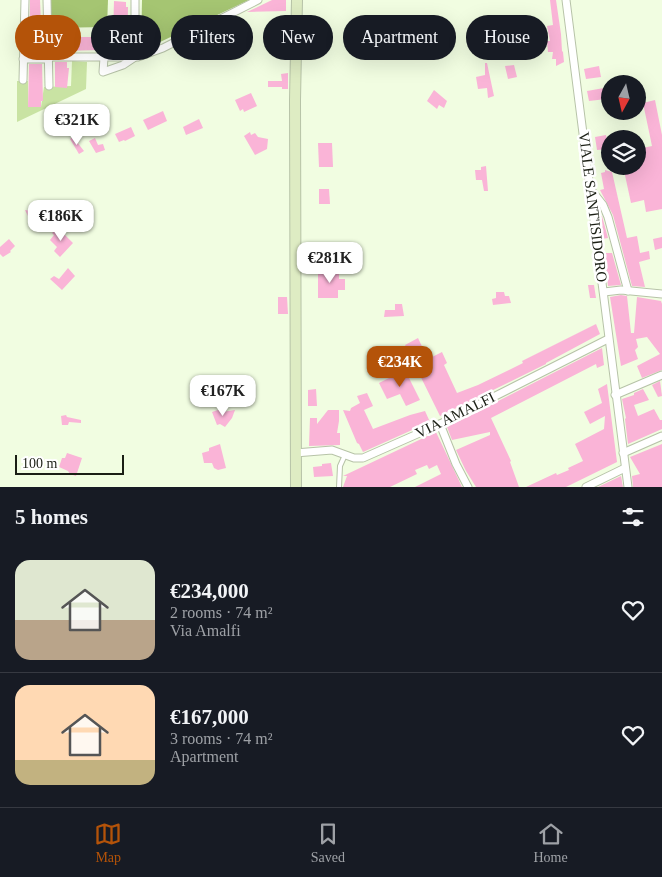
<!DOCTYPE html>
<html lang="en">
<head>
<meta charset="utf-8">
<style>
	:root { --surface:#171b24; --page:#20242c; --text:#f1f3f6; --muted:#9ea1a6; --line:#363941; --accent:#b45309 }
	body { margin:0; font-family:"Times New Roman",serif; background:var(--page); color:var(--text); height:100vh; display:flex; flex-direction:column; font-size:19px; white-space:nowrap }
	* { box-sizing:border-box; margin:0 }
	p { font-size:16px; color:var(--muted) }
	.icon { flex:none; width:28px; height:28px; fill:none; stroke:currentColor; stroke-width:2; stroke-linecap:round; stroke-linejoin:round }
	.map { position:relative; height:487px; overflow:hidden }
	.sheet { display:flex; flex-direction:column; background:var(--surface); flex:1 }
	.sheet>* { flex:none }
	.banner { position:absolute; left:15px; top:15px; width:632px; height:45px; display:flex; gap:10px }
	.needle { width:32px; rotate:188deg }
	.controls { position:absolute; left:601px; top:75px; display:grid; gap:10px }
	.controls a { display:grid; place-items:center; width:45px; height:45px; border-radius:50%; background:var(--surface); box-shadow:0 5px 20px #0002; font-size:25px }
	.scale { position:absolute; left:15px; bottom:12px; width:109px; box-sizing:border-box; padding-left:5px; border:2px solid #1b1f15; border-top:0; font-size:14px; line-height:18px; white-space:nowrap; color:#1b1f15; -webkit-text-stroke:4px #fff; paint-order:stroke }
	.price { position:absolute; translate:-50% -42px; padding:0 11px; border-radius:10px; background:#fff; color:#222; font-size:16px; line-height:32px; filter:drop-shadow(0 1px 2px #0008) }
	.price::after { content:''; position:absolute; left:50%; top:30px; width:15px; height:11px; margin-left:-8px; background:inherit; clip-path:polygon(0 0,100% 0,50% 100%) }
	.price.on { background:var(--accent); color:#fff }
	ul { padding:0; list-style:none }
	li { display:flex; align-items:center; gap:15px; height:125px; padding:0 15px }
	li+li { border-top:1px solid var(--line) }
	li span { display:grid; place-items:center; flex:none; width:140px; height:100px; border-radius:15px; color:#555 }
	li>.icon { margin-inline-start:auto }
	span .icon { width:60px; height:60px; fill:#fffc; stroke-width:1 }
	li b { font-size:21px }
	h2 { display:flex; justify-content:space-between; align-items:center; height:60px; padding:0 15px; font-size:21px }
	.chip { padding:0 18px; border-radius:22px; background:var(--surface); box-shadow:0 5px 20px #0002; font-size:18px; line-height:45px }
	.chip.on { background:var(--accent); color:#fff }
	.tabs { display:flex; justify-content:space-around; align-items:center; height:70px; border-top:1px solid var(--line); background:var(--surface); font-size:14px; color:var(--muted) }
	.tabs a { display:grid; justify-items:center; gap:2px }
	.tabs .on { color:var(--accent) }
	.map>svg:first-child { display:block }
</style>
</head>
<body>
<div class="map">
<svg width="662" height="487" viewBox="0 0 662 487">
	<rect width="100%" height="100%" fill="#f1fde1"/>
	<polygon fill="#c9e3a3" points="72,61 87,62 86,89 17,122 17,81 28,81 28,107 41,107 44,87 71,86"/>
	<g fill="#a5c572">
		<polygon points="48,0 108,0 107,27 48,28"/>
		<polygon points="142,0 249,0 141,51"/>
	</g>
	<g fill="#fab4d7">
		<polygon points="30,0 40,0 42,54 29,54"/>
		<polygon points="272,0 286,0 286,11 247,12"/>
		<polygon points="550,0 556,0 561,34 562,51 563,52 564,62 556,66 556,59 552,59 553,52 548,52 547,41 550,41 547,26 553,25"/>
		<polygon points="114,1 126,2 126,7 128,7 127,51 99,50 60,51 60,49 55,49 55,37 113,37"/>
		<polygon points="55,62 67,62 67,68 69,68 67,88 55,87"/>
		<polygon points="485,63 487,63 494,96 488,98 487,88 478,89 476,77 485,75"/>
		<polygon points="29,64 42,64 43,101 41,101 41,107 28,107"/>
		<polygon points="514,65 517,77 508,79 505,66"/>
		<polygon points="599,66 601,77 586,79 584,69"/>
		<polygon points="288,73 288,89 282,89 282,87 268,87 268,81 282,81 281,74"/>
		<polygon points="604,88 606,99 589,101 587,91"/>
		<polygon points="434,90 447,101 444,108 439,105 437,109 427,101"/>
		<polygon points="251,93 257,106 244,112 243,109 240,111 235,100"/>
		<polygon points="655,100 662,135 662,209 646,212 644,200 631,203 623,166 638,166 638,149 652,146 643,103"/>
		<polygon points="163,111 167,121 148,130 143,120"/>
		<polygon points="199,119 203,128 186,135 183,127"/>
		<polygon points="131,127 135,136 125,141 124,140 119,142 115,134"/>
		<polygon points="250,132 251,135 255,133 258,137 268,139 267,149 255,155 244,136"/>
		<polygon points="606,135 609,149 597,150 595,137"/>
		<polygon points="73,137 84,151 79,154 70,139"/>
		<polygon points="95,138 98,145 103,144 105,150 96,153 89,141"/>
		<polygon points="318,143 332,143 333,167 319,167"/>
		<polygon points="486,166 488,191 484,191 482,180 476,180 475,170 481,170 481,167"/>
		<polygon points="605,170 612,172 627,238 637,236 640,253 649,251 650,259 639,262 645,287 632,286 613,215 600,190 604,189 601,173 605,172"/>
		<polygon points="319,189 329,189 330,204 319,204"/>
		<polygon points="25,210 49,213 45,224 41,221 40,222 29,218"/>
		<polygon points="599,216 602,216 608,238 602,239"/>
		<polygon points="58,228 73,243 60,257 54,251 57,247 50,240 54,235 52,233"/>
		<polygon points="662,237 662,248 655,250 653,239"/>
		<polygon points="9,239 15,246 10,251 11,252 3,257 0,254 0,247"/>
		<polygon points="604,253 612,253 621,285 608,286"/>
		<polygon points="68,268 75,276 62,290 50,279 54,276 59,279"/>
		<polygon points="318,270 339,270 339,279 345,279 345,290 338,290 338,298 318,298"/>
		<polygon points="588,285 594,285 596,298 590,298"/>
		<polygon points="496,292 504,292 505,296 509,296 511,303 493,305 492,299 496,298"/>
		<polygon points="621,295 627,296 631,333 634,333 637,297 661,301 662,304 662,370 642,378 637,366 660,354 647,337 636,339 638,347 635,350 638,359 621,366 610,297"/>
		<polygon points="278,297 287,297 288,314 278,314"/>
		<polygon points="395,304 402,304 404,316 384,317 385,310 395,310"/>
		<polygon points="596,324 600,334 546,363 546,364 440,416 405,345 418,338 428,359 442,352 447,363 444,365 457,393 478,385 511,369 523,363 522,361"/>
		<polygon points="602,348 604,365 597,368 596,364 491,418 511,461 510,462 519,487 476,487 466,471 456,450 490,435 490,432 452,440 447,427"/>
		<polygon points="405,370 420,400 406,406 400,394 387,399 379,383"/>
		<polygon points="660,381 662,396 658,397 652,385"/>
		<polygon points="607,384 617,462 566,487 526,487 556,473 557,475 569,470 568,468 583,461 575,444 604,429 605,416 590,424 584,412 602,403 598,389"/>
		<polygon points="316,389 317,406 308,406 308,390"/>
		<polygon points="643,389 649,400 634,405 638,416 654,409 660,420 662,420 662,429 628,444 625,419 626,418 622,399 634,395 634,393"/>
		<polygon points="367,393 373,406 364,410 373,429 410,415 425,411 430,422 363,452 359,444 357,443 343,410 350,411 351,408 360,403 357,396"/>
		<polygon points="221,409 222,412 235,410 232,418 225,427 220,424 217,425 212,412"/>
		<polygon points="328,410 339,410 339,421 337,433 340,433 340,445 309,446 310,418 317,418 317,424"/>
		<polygon points="66,415 67,417 81,420 81,423 69,422 68,425 62,425 61,416"/>
		<polygon points="436,432 462,487 415,487 441,474 437,465 429,469 427,465 415,470 417,474 390,487 343,487 347,476 343,476"/>
		<polygon points="220,444 226,468 218,470 214,468 212,463 204,463 202,453 209,451 209,448"/>
		<polygon points="662,444 662,487 633,487 632,476 640,474 630,457"/>
		<polygon points="67,453 82,458 76,476 70,474 68,471 59,467 62,458 65,458"/>
		<polygon points="331,463 333,476 314,477 313,467 322,466 322,464"/>
		<polygon points="621,476 623,487 598,487"/>
	</g>
	<g fill="none" stroke-linecap="round" stroke-linejoin="round">
		<g stroke="#b7c3a8" stroke-width="6">
			<polyline id="lane" points="339,487 340,466 345,455"/>
		</g>
		<g stroke="#b7c3a8" stroke-width="9">
			<g id="street">
				<polyline points="47,0 49,86"/>
				<polyline points="566,0 628,487"/>
				<polyline points="48,57 138,57 163,48 258,0"/>
				<polyline points="104,58 103,72 123,65 135,57 135,0"/>
				<polyline points="23,59 49,59"/>
				<polyline points="23,80 25,0"/>
				<polyline points="592,191 603,205 608,217 628,291"/>
				<polyline points="604,292 621,290 662,294"/>
				<polyline points="615,395 662,375"/>
				<polyline points="440,424 456,464 468,487"/>
				<polyline points="295,453 332,450 354,458 363,458 440,424 608,339"/>
				<polyline points="623,453 662,436"/>
				<polyline points="586,487 625,468"/>
			</g>
		</g>
		<g stroke="#b7c3a8" stroke-width="12">
			<polyline id="secondary" points="296,487 295,100 297,0"/>
		</g>
		<use href="#lane" stroke="#fff" stroke-width="4"/>
		<use href="#street" stroke="#fff" stroke-width="7"/>
		<use href="#secondary" stroke="#deecc3" stroke-width="10"/>
	</g>
	<g text-anchor="middle" stroke-width="5" stroke-linejoin="round" paint-order="stroke">
		<g font-size="15" fill="#1b1f15" stroke="#fff">
			<text transform="translate(593 207) rotate(83)" y="5">VIALE SANT'ISIDORO</text>
			<text transform="translate(455 415) rotate(-26)" y="5">VIA AMALFI</text>
		</g>
	</g>
</svg>
<div class="controls">
<a><svg class="needle" viewBox="-14 -14 28 28"><path d="M0-13l5 13h-10z" fill="#e53935"/><path d="M0 13l5-13h-10z" fill="#9ea1a6"/></svg></a>
<a><svg class="icon" aria-label="layers" viewBox="0 0 24 24"><path d="M12 4l9 5-9 5-9-5zM3 14l9 5 9-5"/></svg></a>
</div>
<div class="scale">100 m</div>
<b class="price" style="left:77px;top:146px">€321K</b>
<b class="price" style="left:61px;top:242px">€186K</b>
<b class="price" style="left:330px;top:284px">€281K</b>
<b class="price on" style="left:400px;top:388px">€234K</b>
<b class="price" style="left:223px;top:417px">€167K</b>
<div class="banner">
<a class="chip on">Buy</a>
<a class="chip">Rent</a>
<a class="chip">Filters</a>
<a class="chip">New</a>
<a class="chip">Apartment</a>
<a class="chip">House</a>
</div>
</div>
<section class="sheet">
<h2>5 homes<svg class="icon" aria-label="filters" viewBox="0 0 24 24"><path d="M4 7h16M4 17h16"/><circle cx="9" cy="7" r="2"/><circle cx="15" cy="17" r="2"/></svg></h2>
<ul>
<li><span style="background:linear-gradient(#dfe7d0 60%,#b9a48a 0)"><svg class="icon" aria-label="home" viewBox="0 0 24 24"><path d="M3 11l9-7 9 7M6 9v11h12V9"/></svg></span><div><b>€234,000</b><p>2 rooms · 74 m²</p><p>Via Amalfi</p></div><svg class="icon" aria-label="heart" viewBox="0 0 24 24"><path d="M12 20l-8-8c-3-5 5-10 8-4 3-6 11-1 8 4z"/></svg></li>
<li><span style="background:linear-gradient(#ffd9b3 75%,#c2b280 0)"><svg class="icon" aria-label="home" viewBox="0 0 24 24"><path d="M3 11l9-7 9 7M6 9v11h12V9"/></svg></span><div><b>€167,000</b><p>3 rooms · 74 m²</p><p>Apartment</p></div><svg class="icon" aria-label="heart" viewBox="0 0 24 24"><path d="M12 20l-8-8c-3-5 5-10 8-4 3-6 11-1 8 4z"/></svg></li>
</ul>
</section>
<nav class="tabs">
<a class="on"><svg class="icon" aria-label="map" viewBox="0 0 24 24"><path d="M3 6l6-2 6 2 6-2v14l-6 2-6-2-6 2zM9 4v14M15 6v14"/></svg>Map</a>
<a><svg class="icon" aria-label="saved" viewBox="0 0 24 24"><path d="M7 4h10v16l-5-4-5 4z"/></svg>Saved</a>
<a><svg class="icon" aria-label="home" viewBox="0 0 24 24"><path d="M3 11l9-7 9 7M6 9v11h12V9"/></svg>Home</a>
</nav>
</body>
</html>
